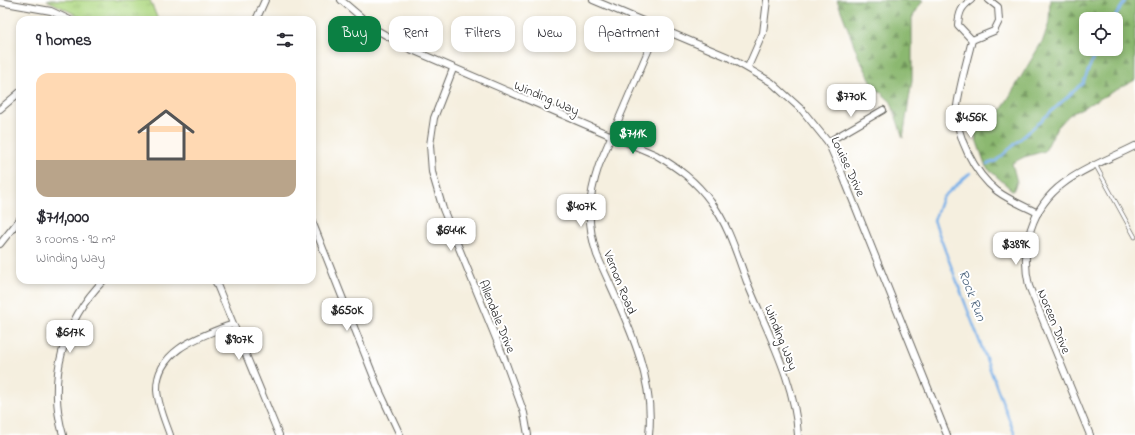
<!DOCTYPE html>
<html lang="en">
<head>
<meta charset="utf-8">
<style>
	:root { --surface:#fff; --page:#f2f2f3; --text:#2b2b33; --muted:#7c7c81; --accent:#0b8043 }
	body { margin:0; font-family:"Indie Flower",sans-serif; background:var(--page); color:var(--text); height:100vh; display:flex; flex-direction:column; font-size:15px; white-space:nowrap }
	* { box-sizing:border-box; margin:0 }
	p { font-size:13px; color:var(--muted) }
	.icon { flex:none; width:22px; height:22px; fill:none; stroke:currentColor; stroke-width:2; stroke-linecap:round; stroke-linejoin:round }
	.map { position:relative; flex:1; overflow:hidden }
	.details { position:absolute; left:16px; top:16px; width:300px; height:268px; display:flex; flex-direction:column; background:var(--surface); border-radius:12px; box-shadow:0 2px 6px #0003 }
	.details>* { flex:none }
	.guide { position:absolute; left:328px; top:16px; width:380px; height:36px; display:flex; gap:8px }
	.fabs { position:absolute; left:1079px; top:12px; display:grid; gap:8px }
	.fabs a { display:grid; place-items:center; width:44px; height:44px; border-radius:8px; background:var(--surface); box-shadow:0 2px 6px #0003; font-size:20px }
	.price { position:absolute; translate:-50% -34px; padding:0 9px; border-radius:8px; background:#fff; color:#222; font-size:13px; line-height:26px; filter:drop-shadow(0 1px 2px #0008) }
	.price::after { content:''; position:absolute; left:50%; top:24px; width:12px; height:9px; margin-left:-6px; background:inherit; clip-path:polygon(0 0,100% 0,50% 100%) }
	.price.on { background:var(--accent); color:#fff }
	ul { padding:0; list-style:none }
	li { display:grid; align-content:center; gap:8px; height:212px; padding:0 20px }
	li span { display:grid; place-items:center; height:124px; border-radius:12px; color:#555 }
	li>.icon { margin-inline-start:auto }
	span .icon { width:72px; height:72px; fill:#fffc; stroke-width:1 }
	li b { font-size:17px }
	h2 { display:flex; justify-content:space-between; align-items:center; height:48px; padding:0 20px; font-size:17px }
	.pill { padding:0 14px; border-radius:12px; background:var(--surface); box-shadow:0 2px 6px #0003; font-size:14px; line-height:36px }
	.pill.on { background:var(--accent); color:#fff }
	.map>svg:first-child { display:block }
</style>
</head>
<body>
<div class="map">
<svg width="1135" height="435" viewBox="0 0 1135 435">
	<defs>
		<pattern id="forest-firs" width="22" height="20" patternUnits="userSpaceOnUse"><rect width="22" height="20" fill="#8bb870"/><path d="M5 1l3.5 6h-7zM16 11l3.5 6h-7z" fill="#71955b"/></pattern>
		<pattern id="park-tufts" width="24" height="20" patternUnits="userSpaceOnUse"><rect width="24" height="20" fill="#afd882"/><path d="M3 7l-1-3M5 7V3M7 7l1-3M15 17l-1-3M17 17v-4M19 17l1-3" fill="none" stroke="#96b970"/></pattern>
	</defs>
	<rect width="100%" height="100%" fill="#fff"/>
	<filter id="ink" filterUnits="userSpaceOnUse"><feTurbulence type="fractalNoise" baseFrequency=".025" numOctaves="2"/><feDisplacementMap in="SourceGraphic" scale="8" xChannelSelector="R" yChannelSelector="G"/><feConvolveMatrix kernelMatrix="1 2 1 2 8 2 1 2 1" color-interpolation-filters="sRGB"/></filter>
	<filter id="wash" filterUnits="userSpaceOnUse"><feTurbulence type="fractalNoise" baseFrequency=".012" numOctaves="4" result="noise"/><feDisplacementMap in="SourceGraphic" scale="16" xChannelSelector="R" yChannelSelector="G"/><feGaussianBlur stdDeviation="0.9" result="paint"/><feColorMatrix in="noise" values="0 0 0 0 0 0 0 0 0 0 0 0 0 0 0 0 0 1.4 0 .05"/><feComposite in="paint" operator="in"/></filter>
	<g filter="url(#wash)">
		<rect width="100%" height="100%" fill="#f5efdf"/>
		<g fill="url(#forest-firs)" stroke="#546a46" fill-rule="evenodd">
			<polygon points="837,0 923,0 912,18 912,80 903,138 891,102 874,86 859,58"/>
			<path d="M1050 0H1135V80L1069 115 1056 129 1045 151 1024 157 1012 163 1017 182 1013 191 986 167 977 142 971 120 979 113 999 114 1043 40 1049 23ZM1086 19H1116V49H1086Z"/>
		</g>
		<polygon fill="url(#park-tufts)" stroke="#667a4f" points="47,0 150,0 158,20 86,20"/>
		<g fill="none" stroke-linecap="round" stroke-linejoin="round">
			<g stroke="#79b0e8" stroke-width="2.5">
				<polyline points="1113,19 1126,0"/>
				<polyline points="987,164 996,161 1083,83 1097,49"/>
				<polyline points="970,173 942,198 934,221 1015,435"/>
			</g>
		</g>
	</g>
	<g filter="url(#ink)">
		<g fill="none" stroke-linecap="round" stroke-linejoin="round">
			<g stroke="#686660" stroke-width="4.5">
				<polyline id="service" points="1096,166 1135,237"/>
			</g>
			<g stroke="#686660" stroke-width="8">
				<g id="minor">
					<path d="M341 0 375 29 410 49 656 155C678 168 696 181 711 202 729 226 737 255 747 282 767 332 795 381 798 435"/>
					<polyline points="593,0 728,57 771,82 802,110 828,142 843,176 947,435"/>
					<path d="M971 0C961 7 959 13 958 25L972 40"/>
					<polyline points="0,2 51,11 70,20"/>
					<polyline points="256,20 265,0"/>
					<path d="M972 40C967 61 960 84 957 106 954 134 975 174 997 191 1009 200 1024 206 1038 213"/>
					<polyline points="972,40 994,31 999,21 998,7 989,0"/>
					<polyline points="748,67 763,33 767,0"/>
					<polyline points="453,69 434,118 430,145 432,172 443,209 504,358 524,413 528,435"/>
					<polyline points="0,109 20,92"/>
					<polyline points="828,142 883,110"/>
					<polyline points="312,221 379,390 400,435"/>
					<polyline points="0,244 20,219"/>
					<polyline points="215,280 279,435"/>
					<path d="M63 435C47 379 63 321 104 280"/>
					<path d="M170 435C165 421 158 405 157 390 156 349 202 336 233 324"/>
					<path d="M649 435C656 372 621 311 597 255 586 222 588 198 599 165L658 28"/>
					<path d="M1090 435 1029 286C1020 248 1031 207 1064 183 1085 167 1112 158 1135 146"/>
				</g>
			</g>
			<use href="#service" stroke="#fff" stroke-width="3"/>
			<use href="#minor" stroke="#fff" stroke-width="6"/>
		</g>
	</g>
	<g text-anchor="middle" stroke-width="4" stroke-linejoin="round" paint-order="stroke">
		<g font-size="13" fill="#1c1c1c" stroke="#fff">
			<text transform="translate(547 97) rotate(23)" y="5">Winding Way</text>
			<text transform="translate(849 166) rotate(65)" y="5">Louise Drive</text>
			<text transform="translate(621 282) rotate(68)" y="5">Vernon Road</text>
			<text transform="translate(498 316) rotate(68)" y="5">Allendale Drive</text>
			<text transform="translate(1055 321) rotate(68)" y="5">Noreen Drive</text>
			<text transform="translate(782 337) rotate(68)" y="5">Winding Way</text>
		</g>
		<g font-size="14" font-style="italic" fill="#465f78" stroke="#fff">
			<text transform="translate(973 295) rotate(69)" y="5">Rock Run</text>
		</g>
	</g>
</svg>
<div class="fabs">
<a><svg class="icon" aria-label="locate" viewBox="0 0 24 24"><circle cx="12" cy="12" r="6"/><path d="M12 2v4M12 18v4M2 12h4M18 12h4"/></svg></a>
</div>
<b class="price" style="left:851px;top:118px">$770K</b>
<b class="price" style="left:971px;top:139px">$456K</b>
<b class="price on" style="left:633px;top:155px">$711K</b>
<b class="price" style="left:581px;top:228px">$407K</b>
<b class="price" style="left:451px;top:252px">$644K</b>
<b class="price" style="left:1016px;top:266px">$389K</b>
<b class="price" style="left:347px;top:332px">$650K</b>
<b class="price" style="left:70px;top:354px">$617K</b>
<b class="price" style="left:239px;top:361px">$907K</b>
<div class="guide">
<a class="pill on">Buy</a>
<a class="pill">Rent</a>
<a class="pill">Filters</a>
<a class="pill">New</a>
<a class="pill">Apartment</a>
</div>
<section class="details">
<h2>9 homes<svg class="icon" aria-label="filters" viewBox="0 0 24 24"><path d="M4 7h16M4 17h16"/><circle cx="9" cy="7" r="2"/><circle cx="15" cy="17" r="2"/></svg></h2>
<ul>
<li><span style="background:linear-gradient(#ffd9b3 70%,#b9a48a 0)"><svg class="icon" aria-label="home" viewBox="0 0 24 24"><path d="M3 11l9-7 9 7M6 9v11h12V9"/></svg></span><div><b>$711,000</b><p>3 rooms · 92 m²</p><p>Winding Way</p></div></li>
</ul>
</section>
</div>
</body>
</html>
